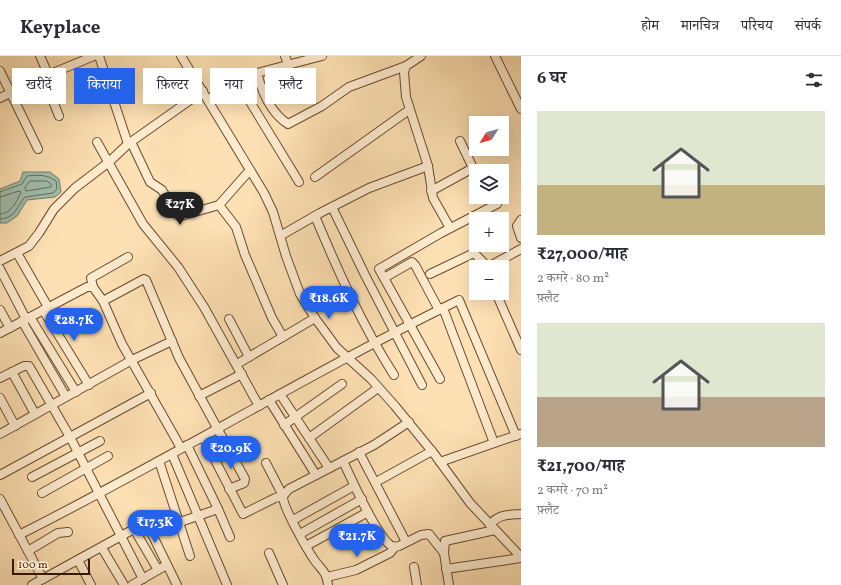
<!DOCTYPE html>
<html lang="hi">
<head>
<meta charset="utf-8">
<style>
	:root { --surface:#fff; --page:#f7f7f7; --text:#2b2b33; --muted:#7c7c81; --line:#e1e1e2; --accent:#2563eb }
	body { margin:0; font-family:Vollkorn,"Noto Serif Devanagari",serif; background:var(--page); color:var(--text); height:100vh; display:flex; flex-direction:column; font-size:15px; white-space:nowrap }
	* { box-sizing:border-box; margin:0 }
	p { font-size:13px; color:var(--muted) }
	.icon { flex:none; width:22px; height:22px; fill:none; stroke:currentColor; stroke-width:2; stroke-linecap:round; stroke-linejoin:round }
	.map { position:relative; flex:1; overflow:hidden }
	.side { display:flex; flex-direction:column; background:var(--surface); width:320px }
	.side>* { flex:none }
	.hud { position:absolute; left:12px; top:12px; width:380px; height:36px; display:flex; gap:8px }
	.needle { width:26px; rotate:233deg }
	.fabs { position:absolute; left:469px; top:60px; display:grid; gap:8px }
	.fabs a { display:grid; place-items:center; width:40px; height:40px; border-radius:0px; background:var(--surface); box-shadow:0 4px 16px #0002; font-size:20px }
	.scale { position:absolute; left:12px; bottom:10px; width:78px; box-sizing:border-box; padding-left:4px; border:2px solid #361a02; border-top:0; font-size:11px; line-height:14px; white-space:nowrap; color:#361a02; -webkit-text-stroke:3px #feebce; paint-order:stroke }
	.price { position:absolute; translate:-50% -34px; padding:0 9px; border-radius:14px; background:var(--accent); color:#fff; font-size:13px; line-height:26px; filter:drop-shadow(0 1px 2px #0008) }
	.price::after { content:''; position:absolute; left:50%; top:24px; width:12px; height:9px; margin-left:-6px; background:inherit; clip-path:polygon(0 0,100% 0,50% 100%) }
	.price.on { background:#222; color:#fff }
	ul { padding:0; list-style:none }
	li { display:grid; align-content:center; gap:8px; height:212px; padding:0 16px }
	li span { display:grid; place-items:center; height:124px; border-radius:0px; color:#555 }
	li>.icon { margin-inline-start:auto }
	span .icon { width:72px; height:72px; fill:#fffc; stroke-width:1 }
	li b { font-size:17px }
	h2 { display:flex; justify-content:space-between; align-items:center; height:48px; padding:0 16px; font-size:17px }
	.chip { padding:0 14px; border-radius:0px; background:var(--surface); box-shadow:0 4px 16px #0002; font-size:14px; line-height:36px }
	.chip.on { background:var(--accent); color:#fff }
	header { display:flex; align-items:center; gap:24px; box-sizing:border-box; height:56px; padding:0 20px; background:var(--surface); border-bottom:1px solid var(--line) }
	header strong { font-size:19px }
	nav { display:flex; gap:22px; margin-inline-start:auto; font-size:14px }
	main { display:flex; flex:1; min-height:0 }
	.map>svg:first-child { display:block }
</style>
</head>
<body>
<header>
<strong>Keyplace</strong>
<nav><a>होम</a><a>मानचित्र</a><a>परिचय</a><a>संपर्क</a></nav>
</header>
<main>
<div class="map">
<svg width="521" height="529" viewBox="0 0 521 529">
	<rect width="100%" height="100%" fill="#fde0b3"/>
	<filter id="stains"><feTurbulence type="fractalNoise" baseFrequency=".005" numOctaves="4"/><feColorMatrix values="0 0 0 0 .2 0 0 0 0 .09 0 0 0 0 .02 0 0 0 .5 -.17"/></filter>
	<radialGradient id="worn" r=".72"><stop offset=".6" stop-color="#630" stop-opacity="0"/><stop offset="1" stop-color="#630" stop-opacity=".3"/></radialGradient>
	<polygon fill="#9fbdae" stroke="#757c69" points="23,116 50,116 59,123 61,136 55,141 27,144 17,160 7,167 0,167 0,133 20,125"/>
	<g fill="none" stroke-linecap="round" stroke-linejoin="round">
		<g stroke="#6a6c58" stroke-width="1">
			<polygon points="30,125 47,125 51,128 51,131 26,135 25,132"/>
			<path d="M0 136 22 128 27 120C37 119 47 118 56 125L57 133 53 137 25 141C17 150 15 163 0 163"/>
			<path d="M0 141 19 135 21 136C17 145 11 158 0 158"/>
		</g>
		<g stroke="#684c2e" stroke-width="10">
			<g id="minor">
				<polyline points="40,0 48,18"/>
				<polyline points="99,0 128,88 132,88 150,126 162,134 177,159 181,160 219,149 250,114"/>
				<polyline points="181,0 264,137 273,156 286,200 300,238 315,262 337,292 371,323 395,350 435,399 470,447 521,501"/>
				<polyline points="285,0 288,8"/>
				<polyline points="421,0 406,10 404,16 406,41 428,110 433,142 450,172"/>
				<polyline points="495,0 521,53"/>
				<polyline points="0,15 38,93"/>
				<path d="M257 17C262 36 271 57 288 68L322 50 349 31 406 10"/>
				<polyline points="43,21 59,60"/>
				<polyline points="238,26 299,126"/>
				<polyline points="0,42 43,21 94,0"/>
				<polyline points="208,43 257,17 322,0"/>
				<polyline points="97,86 143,168 178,211 204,251 259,350"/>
				<polyline points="315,121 409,54"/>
				<polyline points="431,135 473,112 460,85"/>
				<polyline points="219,149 236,171 245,199 272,262 283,281"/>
				<polyline points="332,151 365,219 422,329"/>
				<path d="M315 160C338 215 362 269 394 319"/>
				<polyline points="521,164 517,170 521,182"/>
				<polyline points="280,180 320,157 369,132 428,110"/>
				<polyline points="17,197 48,251"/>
				<polyline points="0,205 29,190 39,177 54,153 75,132 109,106 128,88 203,35"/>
				<polyline points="488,211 521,193"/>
				<polyline points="0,213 26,263"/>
				<polyline points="430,218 474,197 488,211"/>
				<polyline points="384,222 412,206 415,209 439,254"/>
				<polyline points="93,231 91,222 128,201"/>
				<polyline points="496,237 521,294"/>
				<polyline points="103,245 144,223 146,224 179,302 245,423 244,427 229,433"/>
				<polyline points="443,252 494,387"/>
				<polyline points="0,254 10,272"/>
				<polyline points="43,254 89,329"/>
				<polyline points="30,261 76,336"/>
				<polyline points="229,263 249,301"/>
				<polyline points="22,265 66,341"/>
				<polyline points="0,277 87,231 93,231 103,245 122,288 181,392"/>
				<polyline points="237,308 315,262"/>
				<polyline points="12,316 35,358"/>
				<polyline points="0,322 24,310 29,310 70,381 143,523"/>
				<polyline points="440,323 379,213 441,177 497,148"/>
				<polyline points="280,338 329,412"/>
				<polyline points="199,340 242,318"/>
				<polyline points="0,342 15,370"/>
				<polyline points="269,344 316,419"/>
				<polyline points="284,369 342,328"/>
				<polyline points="0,378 132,304 172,285"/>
				<polyline points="203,381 243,458 275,442 283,440 266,407"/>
				<polyline points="309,382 378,332"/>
				<polyline points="359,396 406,486"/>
				<polyline points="172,398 227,529"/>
				<polyline points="159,405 190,500"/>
				<path d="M343 405C352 424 375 477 390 489 393 491 395 491 399 490L421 479 429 478 444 497"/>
				<polyline points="440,406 520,378"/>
				<polyline points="0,419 151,337"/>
				<polyline points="32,421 100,385"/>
				<polyline points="376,426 432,395"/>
				<polyline points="42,437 108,400"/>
				<polyline points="0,443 43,523"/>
				<polyline points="218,453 230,481"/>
				<polyline points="293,464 354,430"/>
				<path d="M490 469C498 458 509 459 521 458"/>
				<polyline points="134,473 158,514"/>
				<polyline points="151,476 218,453 187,389"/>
				<polyline points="300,478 362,443"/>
				<path d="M19 479C168 404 310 317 459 244L516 380"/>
				<polyline points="306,490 368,456"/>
				<polyline points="102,492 124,529"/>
				<polyline points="28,495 58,477 68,476"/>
				<polyline points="269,497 283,529"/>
				<polyline points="78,504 91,529"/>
				<polyline points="414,511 417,529"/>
				<polyline points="446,513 521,502"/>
				<polyline points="327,521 356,514 390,497 395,491"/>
				<polyline points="32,529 143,468 148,470 177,529"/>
				<polyline points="132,529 163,511"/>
				<path d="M328 529C327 517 322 514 315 505 308 495 282 450 283 440L289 433 374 389 409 366"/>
				<polyline points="449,529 444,497 445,485 495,474"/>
			</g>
		</g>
		<use href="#minor" stroke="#feebce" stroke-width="8"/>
	</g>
	<rect width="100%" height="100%" filter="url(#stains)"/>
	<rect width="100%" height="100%" fill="url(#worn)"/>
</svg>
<div class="fabs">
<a><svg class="needle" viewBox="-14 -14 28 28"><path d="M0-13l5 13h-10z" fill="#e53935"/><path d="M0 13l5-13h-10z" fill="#7c7c81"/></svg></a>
<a><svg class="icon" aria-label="layers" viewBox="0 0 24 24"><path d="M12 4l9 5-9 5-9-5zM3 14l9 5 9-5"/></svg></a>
<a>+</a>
<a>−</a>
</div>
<div class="scale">100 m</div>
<b class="price on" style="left:180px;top:170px">₹27K</b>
<b class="price" style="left:329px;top:264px">₹18.6K</b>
<b class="price" style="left:74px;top:286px">₹28.7K</b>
<b class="price" style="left:231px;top:414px">₹20.9K</b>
<b class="price" style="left:155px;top:488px">₹17.3K</b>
<b class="price" style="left:357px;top:502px">₹21.7K</b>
<div class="hud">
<a class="chip">खरीदें</a>
<a class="chip on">किराया</a>
<a class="chip">फ़िल्टर</a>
<a class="chip">नया</a>
<a class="chip">फ़्लैट</a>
</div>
</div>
<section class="side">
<h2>6 घर<svg class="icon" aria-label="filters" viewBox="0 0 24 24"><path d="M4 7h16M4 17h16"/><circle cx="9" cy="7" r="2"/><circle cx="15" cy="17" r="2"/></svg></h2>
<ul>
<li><span style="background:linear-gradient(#dfe7d0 60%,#c2b280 0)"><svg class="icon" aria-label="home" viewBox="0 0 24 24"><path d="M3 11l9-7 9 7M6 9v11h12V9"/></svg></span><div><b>₹27,000/माह</b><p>2 कमरे · 80 m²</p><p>फ़्लैट</p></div></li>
<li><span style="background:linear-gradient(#dfe7d0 60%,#b9a48a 0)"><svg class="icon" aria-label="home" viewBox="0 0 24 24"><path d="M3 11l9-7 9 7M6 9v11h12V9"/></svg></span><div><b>₹21,700/माह</b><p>2 कमरे · 70 m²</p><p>फ़्लैट</p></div></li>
</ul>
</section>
</main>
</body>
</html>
